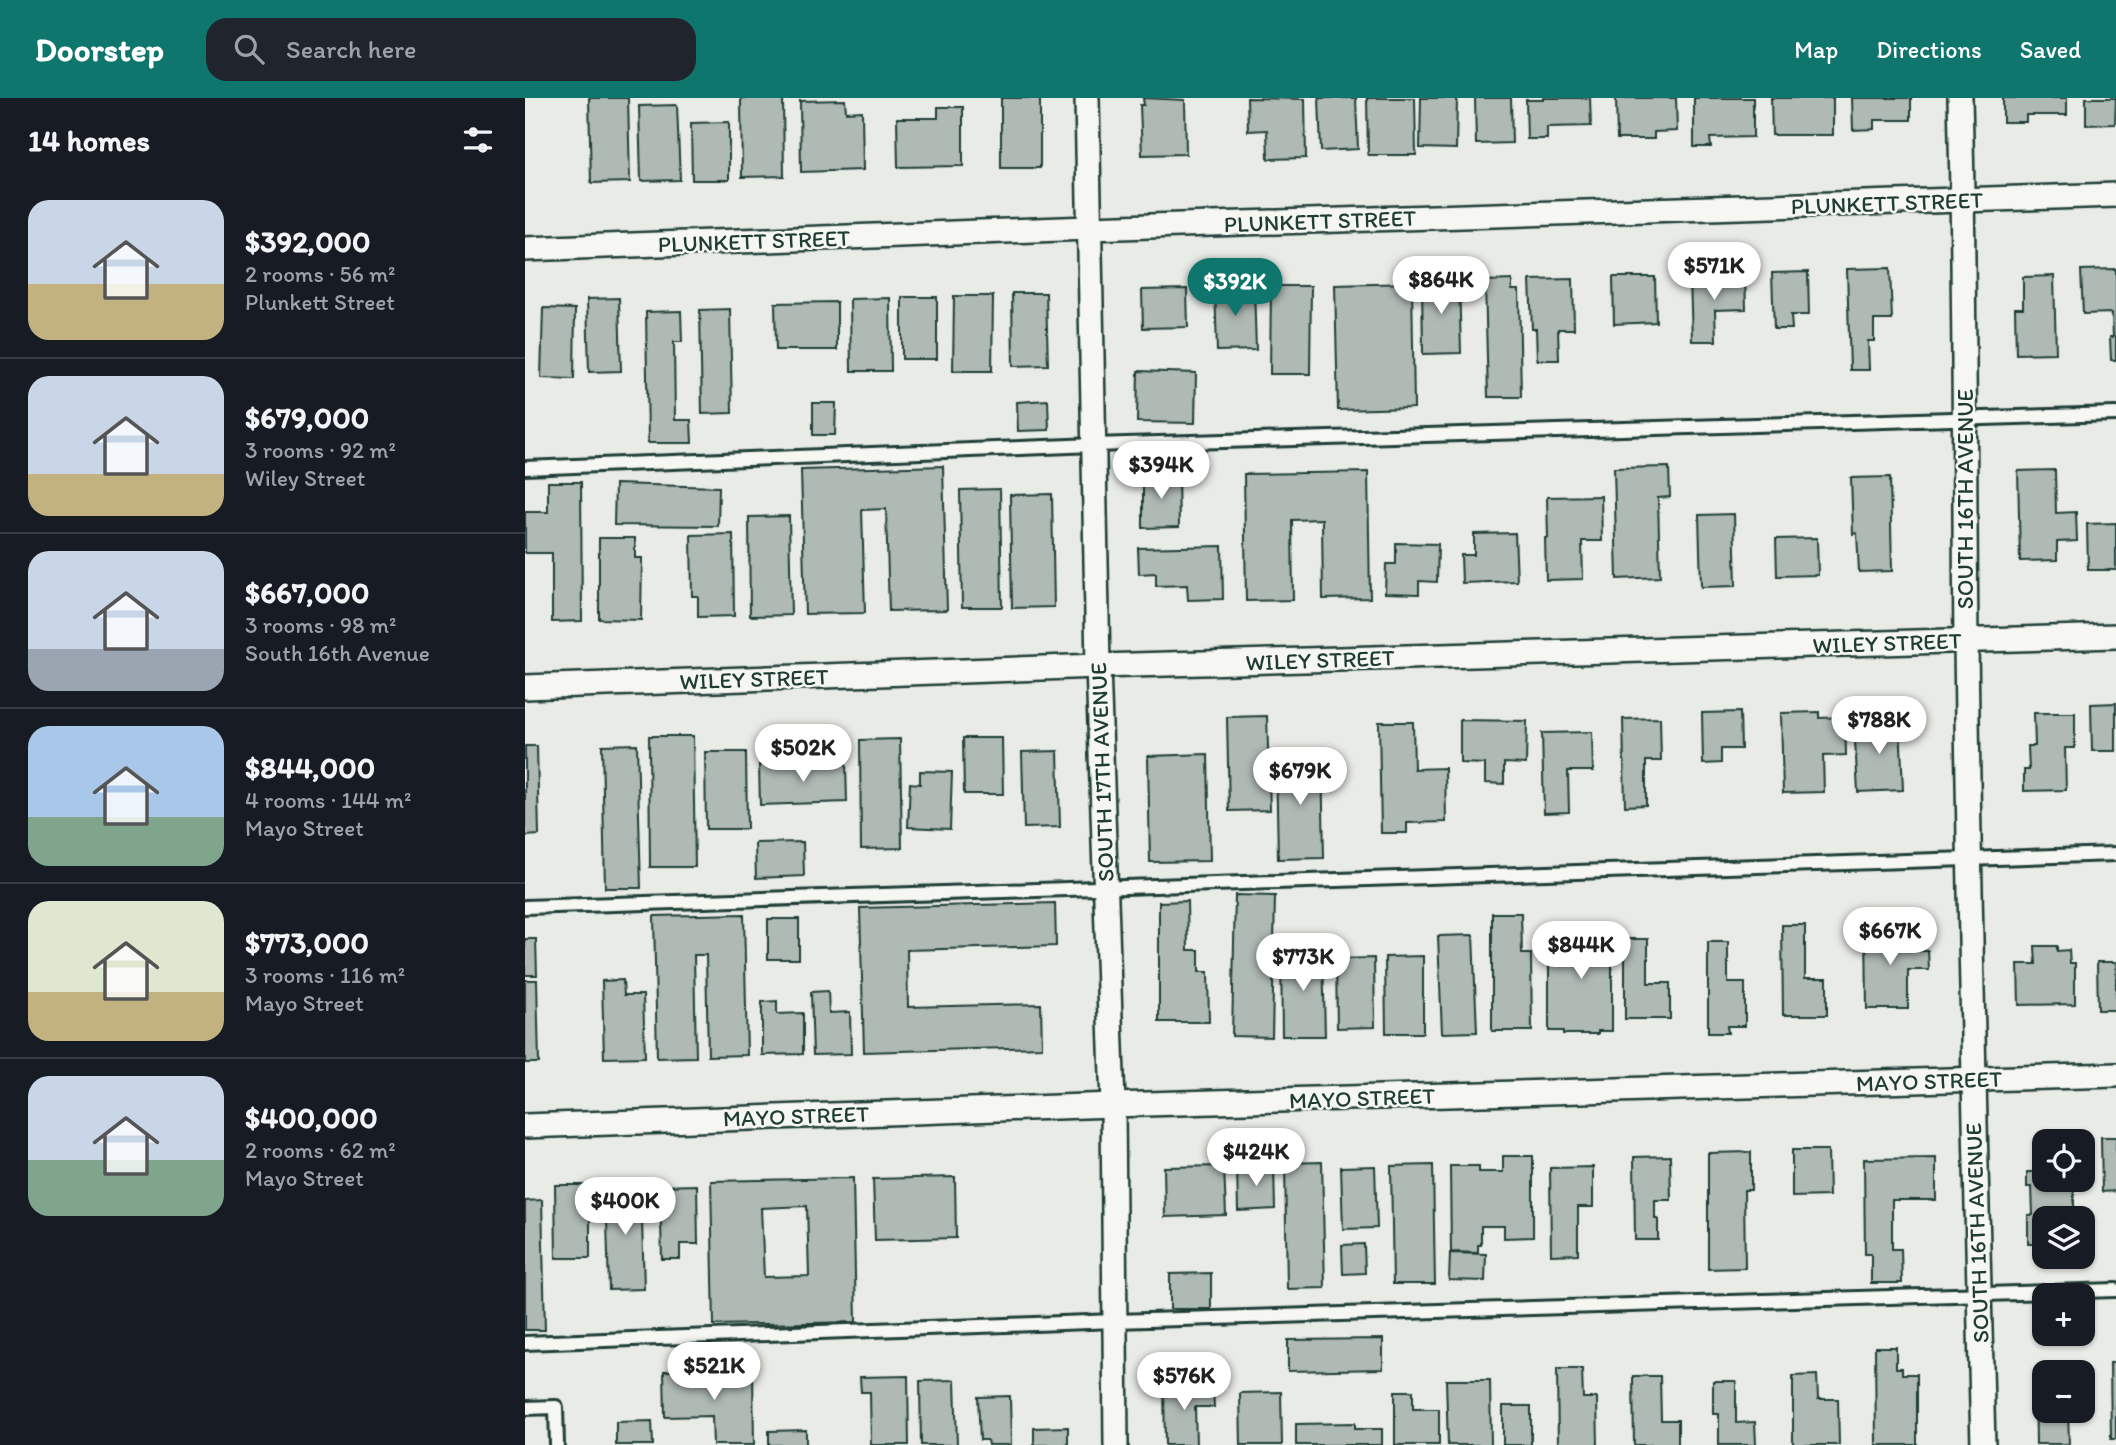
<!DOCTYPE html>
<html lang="en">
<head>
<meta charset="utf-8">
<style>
	:root { --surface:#171b24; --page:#20242c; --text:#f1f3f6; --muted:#9ea1a6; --line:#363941; --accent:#0f766e }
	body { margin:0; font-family:Itim,sans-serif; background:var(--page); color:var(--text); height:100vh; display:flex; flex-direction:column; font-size:26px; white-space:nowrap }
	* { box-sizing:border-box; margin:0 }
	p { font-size:23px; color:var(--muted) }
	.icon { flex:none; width:38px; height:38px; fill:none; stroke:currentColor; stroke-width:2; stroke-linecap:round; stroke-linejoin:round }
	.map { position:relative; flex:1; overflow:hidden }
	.sheet { display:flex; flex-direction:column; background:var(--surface); width:525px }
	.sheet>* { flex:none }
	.buttons { position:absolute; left:1507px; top:1031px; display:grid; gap:14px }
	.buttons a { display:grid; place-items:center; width:63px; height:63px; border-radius:14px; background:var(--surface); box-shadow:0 2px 5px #0004; font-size:35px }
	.price { position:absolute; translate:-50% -60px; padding:0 16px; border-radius:24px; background:#fff; color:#222; font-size:23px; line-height:46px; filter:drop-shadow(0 2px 4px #0008) }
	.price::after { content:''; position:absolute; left:50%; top:42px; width:21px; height:16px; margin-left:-10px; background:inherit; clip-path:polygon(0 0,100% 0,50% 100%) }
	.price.active { background:var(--accent); color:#fff }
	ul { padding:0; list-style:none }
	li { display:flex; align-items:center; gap:21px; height:175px; padding:0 28px }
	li+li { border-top:2px solid var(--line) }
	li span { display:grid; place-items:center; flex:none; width:196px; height:140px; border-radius:21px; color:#555 }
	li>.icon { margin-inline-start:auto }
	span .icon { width:84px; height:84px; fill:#fffc; stroke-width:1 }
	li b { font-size:30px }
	h2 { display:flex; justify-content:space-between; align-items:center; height:84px; padding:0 28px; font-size:30px }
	header { display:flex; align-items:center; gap:42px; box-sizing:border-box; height:98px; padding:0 35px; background:var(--accent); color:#fff }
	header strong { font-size:33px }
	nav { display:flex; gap:38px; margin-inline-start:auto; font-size:24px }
	.search { width:490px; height:63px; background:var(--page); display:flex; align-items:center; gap:18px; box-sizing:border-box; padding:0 24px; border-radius:21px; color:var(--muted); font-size:26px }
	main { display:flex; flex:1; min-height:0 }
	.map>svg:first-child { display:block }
</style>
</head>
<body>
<header>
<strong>Doorstep</strong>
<div class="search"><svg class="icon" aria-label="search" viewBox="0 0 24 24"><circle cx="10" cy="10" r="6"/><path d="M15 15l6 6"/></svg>Search here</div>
<nav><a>Map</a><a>Directions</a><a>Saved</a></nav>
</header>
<main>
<section class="sheet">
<h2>14 homes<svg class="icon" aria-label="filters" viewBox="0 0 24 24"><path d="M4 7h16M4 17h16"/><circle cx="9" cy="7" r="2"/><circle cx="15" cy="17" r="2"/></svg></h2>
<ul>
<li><span style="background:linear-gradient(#c9d6e8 60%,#c2b280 0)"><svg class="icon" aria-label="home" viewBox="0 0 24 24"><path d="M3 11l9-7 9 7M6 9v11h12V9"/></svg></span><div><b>$392,000</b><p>2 rooms · 56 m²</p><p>Plunkett Street</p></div></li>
<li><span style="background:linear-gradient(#c9d6e8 70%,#c2b280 0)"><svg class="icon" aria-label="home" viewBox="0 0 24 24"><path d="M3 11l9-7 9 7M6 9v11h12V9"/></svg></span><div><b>$679,000</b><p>3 rooms · 92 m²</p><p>Wiley Street</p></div></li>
<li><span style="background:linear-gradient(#c9d6e8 70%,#9aa5b1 0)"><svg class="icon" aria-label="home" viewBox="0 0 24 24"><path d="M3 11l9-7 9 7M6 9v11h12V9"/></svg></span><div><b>$667,000</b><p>3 rooms · 98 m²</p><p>South 16th Avenue</p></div></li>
<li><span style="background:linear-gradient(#a9c7e8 65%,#7fa58c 0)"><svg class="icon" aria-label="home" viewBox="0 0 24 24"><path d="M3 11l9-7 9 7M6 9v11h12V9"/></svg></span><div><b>$844,000</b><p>4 rooms · 144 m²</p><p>Mayo Street</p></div></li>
<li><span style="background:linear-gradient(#dfe7d0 65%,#c2b280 0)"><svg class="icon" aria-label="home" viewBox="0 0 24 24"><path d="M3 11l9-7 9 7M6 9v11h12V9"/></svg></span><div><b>$773,000</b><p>3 rooms · 116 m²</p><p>Mayo Street</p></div></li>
<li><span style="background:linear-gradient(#c9d6e8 60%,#7fa58c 0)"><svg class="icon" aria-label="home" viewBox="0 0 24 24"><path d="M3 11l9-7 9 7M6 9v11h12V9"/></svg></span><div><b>$400,000</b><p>2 rooms · 62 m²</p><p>Mayo Street</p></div></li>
</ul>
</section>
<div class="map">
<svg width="1591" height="1347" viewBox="0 0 1591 1347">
	<rect width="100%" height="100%" fill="#e9ebe7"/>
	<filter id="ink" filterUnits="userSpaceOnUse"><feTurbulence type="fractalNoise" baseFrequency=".0143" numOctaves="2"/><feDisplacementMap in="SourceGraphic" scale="14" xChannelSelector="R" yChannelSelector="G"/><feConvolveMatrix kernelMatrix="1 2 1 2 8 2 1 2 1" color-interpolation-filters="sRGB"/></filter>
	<g filter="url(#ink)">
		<g fill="#b0bab5" stroke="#1f3d34" stroke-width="2" fill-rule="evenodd">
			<polygon points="64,0 103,0 105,84 66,85"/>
			<polygon points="216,0 258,0 259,78 217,79"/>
			<rect x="476" y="0" width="39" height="70"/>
			<polygon points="618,0 660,2 661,56 617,57 615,7 619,7"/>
			<polygon points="722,0 780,1 781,60 743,61 742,32 723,33"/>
			<polygon points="794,0 831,0 833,51 796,53"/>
			<polygon points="842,0 890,0 891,57 843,57"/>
			<polygon points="896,0 932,0 931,51 895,50"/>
			<polygon points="950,0 986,0 987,45 951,46"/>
			<polygon points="1018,0 1065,0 1066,28 1022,29 1022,41 1002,41 1001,2 1018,2"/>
			<polygon points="1091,0 1151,0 1152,33 1129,34 1129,41 1092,41"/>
			<polygon points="1169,0 1228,0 1228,39 1185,40 1186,49 1169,49"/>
			<polygon points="1246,0 1308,0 1308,37 1247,37"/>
			<polygon points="1327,0 1386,0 1386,22 1349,22 1349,31 1328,32"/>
			<polygon points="1478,0 1542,0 1542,17 1501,17 1501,24 1478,24"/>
			<polygon points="1561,0 1591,0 1590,26 1561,27"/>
			<polygon points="320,2 321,14 337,13 338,72 276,74 275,3"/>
			<polygon points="152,7 155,82 116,83 114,8"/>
			<polygon points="413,9 438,9 438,68 373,69 372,20 413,20"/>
			<polygon points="204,24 204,82 167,82 166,25"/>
			<polygon points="1365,170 1367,222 1349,222 1349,243 1343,243 1344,272 1325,272 1322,171"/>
			<polygon points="1591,171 1591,262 1586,262 1585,239 1588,239 1587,215 1558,216 1556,172"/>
			<polygon points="1283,174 1284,217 1266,217 1267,231 1249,231 1247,175"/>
			<polygon points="1220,177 1221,211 1190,212 1191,243 1167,243 1165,179"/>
			<polygon points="1529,178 1531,255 1491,256 1490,210 1498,210 1498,179"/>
			<polygon points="1088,179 1130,179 1131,224 1089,226"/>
			<polygon points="934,180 936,255 898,256 897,181"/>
			<polygon points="1048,181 1049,231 1033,231 1034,262 1012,262 1011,231 1007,231 1005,182"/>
			<polygon points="987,182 987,192 994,192 996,299 963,299 960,183"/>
			<polygon points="887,185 889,310 813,312 810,187"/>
			<polygon points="690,188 729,188 731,252 692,253"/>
			<polygon points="746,188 786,188 785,276 745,276"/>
			<polygon points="662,191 663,229 618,230 617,192"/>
			<polygon points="487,195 521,195 523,267 488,268"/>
			<polygon points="429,198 468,198 467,273 428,273"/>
			<rect x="377" y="199" width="35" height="62"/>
			<polygon points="94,200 96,273 64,274 62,201"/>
			<polygon points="365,200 366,273 326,273 325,201"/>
			<polygon points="312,204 312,252 251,252 250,205"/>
			<polygon points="18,210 50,211 49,281 16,280"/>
			<polygon points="205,211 207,315 177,316 175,212"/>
			<polygon points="156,213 157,244 149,244 150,322 166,322 167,345 123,345 121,214"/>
			<polygon points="613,273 671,275 670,325 612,324"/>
			<polygon points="523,302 524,332 493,333 492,304"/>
			<polygon points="288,305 311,305 310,337 288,337"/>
			<polygon points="418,368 422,512 364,513 361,411 337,412 340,515 280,516 276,372"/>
			<polygon points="1144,369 1145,399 1133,400 1135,479 1092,481 1089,370"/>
			<polygon points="1530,372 1531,415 1551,414 1552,443 1532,444 1532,462 1495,463 1493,373"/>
			<polygon points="843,374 845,500 798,501 797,421 767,422 768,502 721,503 719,376"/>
			<polygon points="618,376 653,376 654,429 618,430"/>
			<polygon points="1365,379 1367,473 1334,474 1332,435 1328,436 1326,380"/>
			<polygon points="23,384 56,384 57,523 27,524 27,455 0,455 0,414 23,414"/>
			<polygon points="90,386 194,389 193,428 89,427"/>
			<polygon points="475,391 477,509 437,509 435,392"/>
			<polygon points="527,396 529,509 487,510 485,397"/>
			<polygon points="1076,398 1077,443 1057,443 1058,481 1021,482 1020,440 1023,440 1022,399"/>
			<polygon points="1209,416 1211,488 1176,489 1174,417"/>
			<polygon points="264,418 266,517 225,518 224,419"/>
			<polygon points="1591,425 1591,472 1563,472 1562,426"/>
			<polygon points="990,435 992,483 937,485 936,457 949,457 949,436"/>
			<polygon points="208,436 209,518 173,519 173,498 167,498 166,437"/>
			<polygon points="74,440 110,440 110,460 117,460 116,522 74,521"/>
			<polygon points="1292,440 1293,477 1252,478 1251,441"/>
			<polygon points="871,445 913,446 912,484 894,483 894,496 860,495 861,466 871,466"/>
			<polygon points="697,448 698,501 663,502 662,487 631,488 631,475 614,476 613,450"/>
			<polygon points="1591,605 1591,653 1567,653 1566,606"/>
			<polygon points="1215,614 1216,651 1196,651 1196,665 1178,666 1177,615"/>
			<polygon points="1294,614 1294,620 1320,619 1321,657 1298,658 1299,694 1258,695 1256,615"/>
			<polygon points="1509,615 1550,615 1550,650 1540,650 1541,692 1499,693 1499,672 1504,672 1503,648 1510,648"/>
			<polygon points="742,618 745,712 704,713 702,619"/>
			<polygon points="1135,620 1136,663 1121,663 1121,707 1100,708 1098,621"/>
			<polygon points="935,622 1002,623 1001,666 979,665 979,686 960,685 960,666 935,665"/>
			<polygon points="1375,623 1378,692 1333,694 1329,625"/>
			<polygon points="854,624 888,624 889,671 920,670 921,724 882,725 882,735 856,735"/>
			<polygon points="1067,634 1068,673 1043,673 1044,714 1019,715 1017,635"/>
			<polygon points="124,638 168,638 170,769 125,769"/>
			<polygon points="438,640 477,640 478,696 439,696"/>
			<polygon points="375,641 377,750 336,751 335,642"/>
			<polygon points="112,646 116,790 80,790 77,647"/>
			<polygon points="0,648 12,648 14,737 0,738"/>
			<polygon points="533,653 535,729 499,730 497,654"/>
			<polygon points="180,654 221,654 222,731 181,731"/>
			<polygon points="683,656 685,763 625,764 623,658"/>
			<polygon points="797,658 799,760 753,761 751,659"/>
			<polygon points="321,665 322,704 235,707 234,667"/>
			<polygon points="395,673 427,674 425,731 383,729 385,685 395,686"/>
			<polygon points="278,744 279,778 231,780 230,745"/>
			<polygon points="710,797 750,798 747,939 707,938"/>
			<polygon points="662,803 663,852 674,852 674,874 683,874 684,924 634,924 634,804"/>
			<polygon points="530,805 531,848 382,852 383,909 516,906 517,949 339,954 335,810"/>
			<polygon points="967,815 996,815 997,856 1006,856 1007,933 967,933"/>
			<polygon points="219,816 222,957 183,958 181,857 169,857 171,959 132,960 129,818"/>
			<rect x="243" y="821" width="31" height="40"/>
			<polygon points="1257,827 1280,827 1280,880 1302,880 1302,917 1258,917"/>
			<polygon points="1341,828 1382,828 1382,853 1403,853 1404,872 1383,872 1383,911 1342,911"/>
			<polygon points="1087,831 1087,933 1073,933 1073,936 1038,936 1038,933 1024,933 1024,832"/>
			<polygon points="948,837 952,934 917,935 913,838"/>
			<polygon points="0,841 11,841 12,877 0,877"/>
			<polygon points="1100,841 1123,841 1123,885 1145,885 1145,921 1100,921"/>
			<polygon points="1183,844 1203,844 1203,885 1220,885 1220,928 1202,928 1203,935 1183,935"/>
			<polygon points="1510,848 1532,848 1532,853 1544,852 1545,865 1550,865 1550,906 1494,907 1493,866 1511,866"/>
			<polygon points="798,852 800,938 757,938 756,853"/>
			<polygon points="898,858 898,935 861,935 860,859"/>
			<polygon points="849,860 850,929 812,930 811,861"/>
			<polygon points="1572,864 1591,864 1591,912 1573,912"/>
			<polygon points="0,882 12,882 14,965 0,965"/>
			<polygon points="98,882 99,897 118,897 120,959 79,960 77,883"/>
			<polygon points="303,893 304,915 325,914 326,956 288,957 286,894"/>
			<polygon points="252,903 252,916 278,915 278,956 237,957 237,904"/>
			<polygon points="1576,1039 1591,1039 1591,1093 1577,1094"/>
			<polygon points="1509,1044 1519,1044 1519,1082 1553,1082 1553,1086 1549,1086 1549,1120 1519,1120 1519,1146 1503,1146 1503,1117 1508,1117 1507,1089 1502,1089 1502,1074 1509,1074"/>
			<polygon points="1267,1052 1303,1052 1304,1098 1267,1099"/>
			<polygon points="1226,1054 1226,1092 1219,1092 1220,1170 1183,1171 1183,1055"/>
			<polygon points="978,1058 1008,1058 1008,1139 979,1140 979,1128 956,1128 956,1147 953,1147 953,1155 926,1154 925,1068 954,1068 954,1074 978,1074"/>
			<polygon points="1145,1058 1146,1102 1130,1102 1130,1121 1133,1121 1133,1142 1110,1142 1109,1059"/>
			<polygon points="1411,1060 1411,1102 1367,1102 1367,1151 1376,1151 1377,1185 1346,1185 1346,1156 1340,1156 1339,1061"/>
			<polygon points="797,1064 800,1190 762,1191 760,1065"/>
			<polygon points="908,1067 910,1186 868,1186 866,1068"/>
			<polygon points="699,1068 701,1117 640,1119 639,1069"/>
			<polygon points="749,1068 750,1111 713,1113 712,1069"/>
			<polygon points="850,1068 852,1130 818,1131 816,1069"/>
			<polygon points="1068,1069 1068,1109 1053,1109 1053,1156 1026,1157 1025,1070"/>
			<polygon points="430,1079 431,1140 350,1142 348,1081"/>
			<path d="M328 1080 331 1224 189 1227 186 1083ZM282 1108 284 1178 239 1179 236 1110Z"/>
			<polygon points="30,1087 65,1087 65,1160 31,1160"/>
			<polygon points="116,1087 119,1191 84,1192 81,1088"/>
			<polygon points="172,1087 173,1146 155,1146 155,1161 137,1161 135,1088"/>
			<polygon points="17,1102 20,1232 0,1232 0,1103"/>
			<polygon points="839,1146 840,1175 818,1176 817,1147"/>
			<polygon points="925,1155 961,1156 960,1183 924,1182"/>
			<polygon points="686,1175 686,1211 645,1211 645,1176"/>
			<polygon points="858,1241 858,1271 763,1273 763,1242"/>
			<polygon points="1350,1249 1371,1249 1371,1270 1377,1270 1377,1276 1392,1276 1392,1347 1351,1347"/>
			<polygon points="1585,1265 1591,1265 1591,1341 1586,1341"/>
			<polygon points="1032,1271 1057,1271 1058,1300 1072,1300 1073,1347 1033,1347"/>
			<polygon points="228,1272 229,1347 188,1347 187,1318 140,1319 139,1273"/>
			<polygon points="1292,1277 1293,1301 1313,1301 1314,1347 1268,1347 1268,1278"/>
			<polygon points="383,1278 384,1347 346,1347 345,1294 336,1294 335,1279"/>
			<polygon points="1108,1278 1135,1278 1136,1322 1153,1322 1153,1347 1109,1347"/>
			<polygon points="1510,1280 1519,1280 1519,1312 1543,1312 1544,1346 1511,1346"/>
			<polygon points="430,1282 432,1347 396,1347 395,1283"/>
			<polygon points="921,1282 965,1282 966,1347 923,1347"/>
			<polygon points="1188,1283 1211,1283 1211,1325 1230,1324 1231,1347 1194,1347 1194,1316 1188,1316"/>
			<polygon points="688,1287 689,1309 670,1309 671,1347 640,1347 639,1289"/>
			<polygon points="870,1293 888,1293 888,1311 914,1311 914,1347 870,1347"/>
			<polygon points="756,1294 757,1347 716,1347 715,1295"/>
			<polygon points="485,1298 486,1347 463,1347 462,1342 455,1342 453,1299"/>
			<rect x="978" y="1308" width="28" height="39"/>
			<polygon points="127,1323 128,1347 91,1347 91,1324"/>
			<polygon points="830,1325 830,1331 857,1331 857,1347 771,1347 771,1326"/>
			<polygon points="543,1329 543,1347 509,1347 509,1330"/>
			<polygon points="281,1332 281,1347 244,1347 244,1333"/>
		</g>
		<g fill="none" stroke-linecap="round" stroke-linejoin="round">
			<g stroke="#1f3d34" stroke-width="18">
				<g id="service">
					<polyline points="0,370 569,347 1591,316"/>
					<polyline points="0,809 1591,756"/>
					<polyline points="0,1245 590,1223 1591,1192"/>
					<polyline points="0,1310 31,1309 32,1347"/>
				</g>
			</g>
			<g stroke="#1f3d34" stroke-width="28">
				<g id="minor">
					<polyline points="562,0 573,568 588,1007 591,1347"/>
					<path d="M1435 0C1440 180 1439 361 1441 542 1444 810 1451 1079 1458 1347"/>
					<polyline points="0,151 564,130 1591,97"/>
					<polyline points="0,589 573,568 1591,538"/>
					<polyline points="0,1028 588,1007 1591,977"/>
				</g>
			</g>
			<use href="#service" stroke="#f6f6f2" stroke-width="12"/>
			<use href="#minor" stroke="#f6f6f2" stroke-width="23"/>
		</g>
	</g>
	<g text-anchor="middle" stroke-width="5" stroke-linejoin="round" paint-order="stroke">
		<g font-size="23" fill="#1f3d34" stroke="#f6f6f2">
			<text transform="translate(1362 105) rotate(-2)" y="8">PLUNKETT STREET</text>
			<text transform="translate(795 123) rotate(-2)" y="8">PLUNKETT STREET</text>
			<text transform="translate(229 143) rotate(-2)" y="8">PLUNKETT STREET</text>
			<text transform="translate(1440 401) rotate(-90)" y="8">SOUTH 16TH AVENUE</text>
			<text transform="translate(1362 545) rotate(-2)" y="8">WILEY STREET</text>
			<text transform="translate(795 562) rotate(-2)" y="8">WILEY STREET</text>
			<text transform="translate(229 581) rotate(-2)" y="8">WILEY STREET</text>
			<text transform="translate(577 674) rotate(-92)" y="8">SOUTH 17TH AVENUE</text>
			<text transform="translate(1404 983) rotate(-2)" y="8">MAYO STREET</text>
			<text transform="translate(837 1000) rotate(-2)" y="8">MAYO STREET</text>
			<text transform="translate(271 1018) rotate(-2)" y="8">MAYO STREET</text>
			<text transform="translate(1452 1135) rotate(-92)" y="8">SOUTH 16TH AVENUE</text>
		</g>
	</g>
</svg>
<div class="buttons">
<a><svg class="icon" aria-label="locate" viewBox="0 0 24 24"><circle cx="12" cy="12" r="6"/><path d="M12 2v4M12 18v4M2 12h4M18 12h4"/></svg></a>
<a><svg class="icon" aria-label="layers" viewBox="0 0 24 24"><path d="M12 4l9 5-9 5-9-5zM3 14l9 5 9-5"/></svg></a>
<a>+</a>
<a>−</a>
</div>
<b class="price" style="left:1189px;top:204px">$571K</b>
<b class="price" style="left:916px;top:218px">$864K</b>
<b class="price active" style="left:710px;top:220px">$392K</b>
<b class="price" style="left:636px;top:403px">$394K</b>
<b class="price" style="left:1354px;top:658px">$788K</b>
<b class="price" style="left:278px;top:686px">$502K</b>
<b class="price" style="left:775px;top:709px">$679K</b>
<b class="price" style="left:1365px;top:869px">$667K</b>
<b class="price" style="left:1056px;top:883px">$844K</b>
<b class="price" style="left:778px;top:895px">$773K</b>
<b class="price" style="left:731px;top:1090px">$424K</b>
<b class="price" style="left:100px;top:1139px">$400K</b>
<b class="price" style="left:189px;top:1304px">$521K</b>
<b class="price" style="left:659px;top:1314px">$576K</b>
</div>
</main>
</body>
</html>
